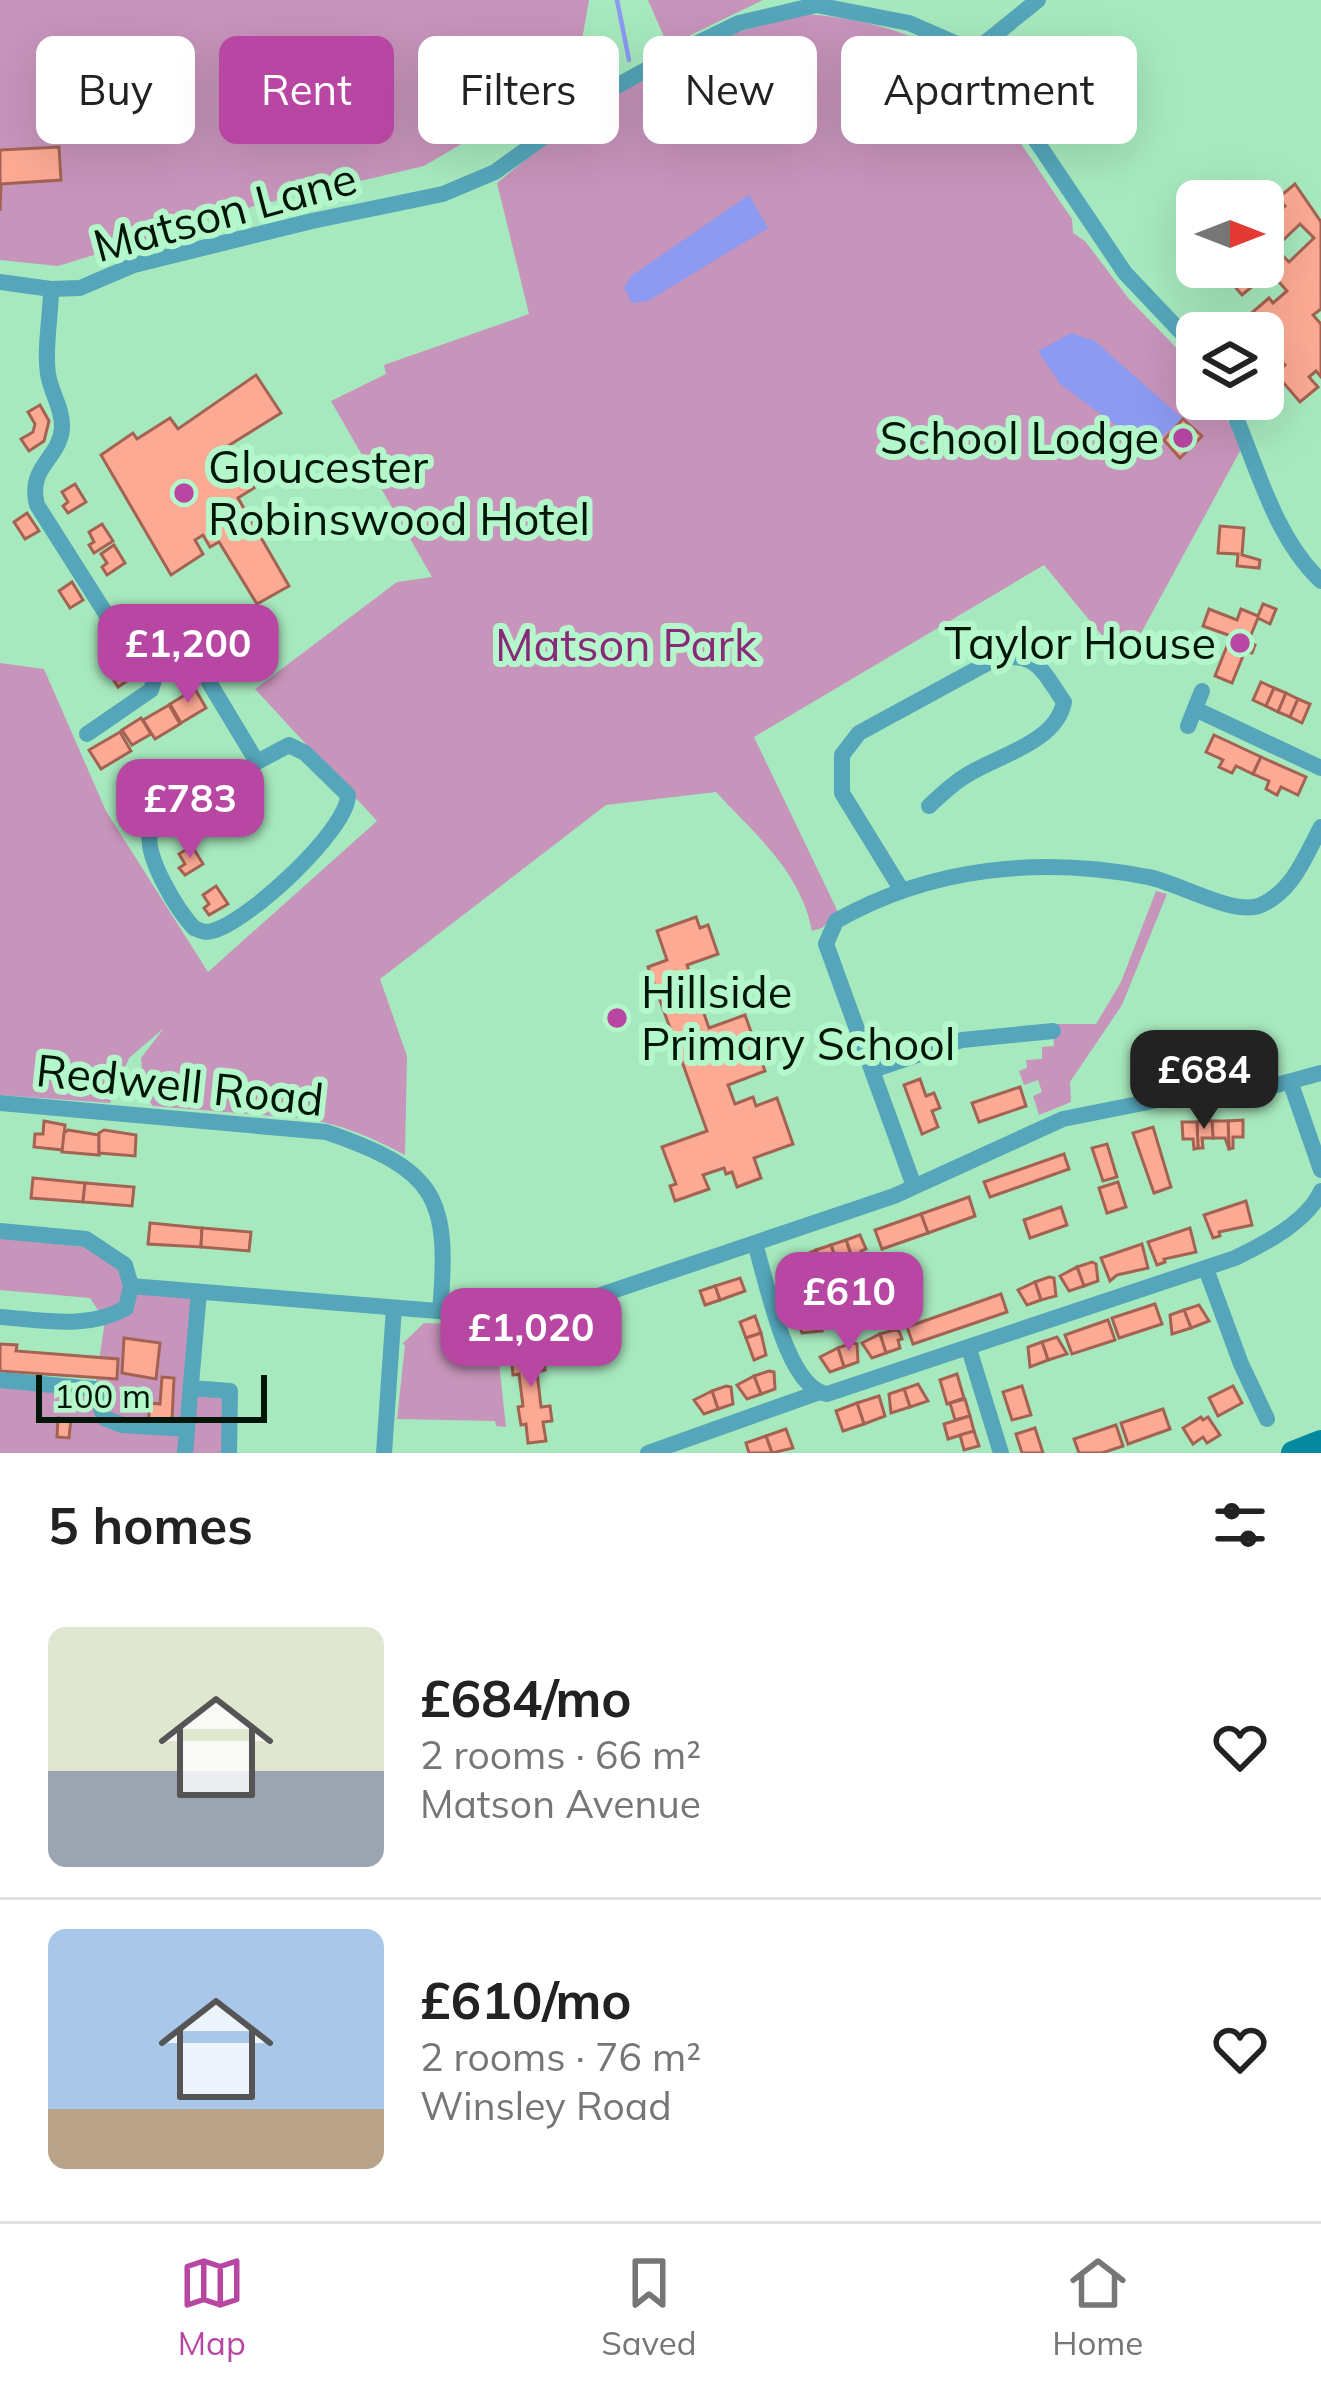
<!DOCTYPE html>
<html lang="en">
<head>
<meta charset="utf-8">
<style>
	:root { --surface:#fff; --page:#f2f2f2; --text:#222; --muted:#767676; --line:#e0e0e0; --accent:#b847a3 }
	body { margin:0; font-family:Mulish,sans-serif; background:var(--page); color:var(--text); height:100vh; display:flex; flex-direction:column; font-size:45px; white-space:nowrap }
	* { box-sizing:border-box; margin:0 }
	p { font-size:39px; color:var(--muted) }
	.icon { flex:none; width:66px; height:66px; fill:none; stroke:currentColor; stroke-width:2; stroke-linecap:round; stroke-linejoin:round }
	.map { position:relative; height:1453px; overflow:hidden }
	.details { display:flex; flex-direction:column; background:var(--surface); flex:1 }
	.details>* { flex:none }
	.guide { position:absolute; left:36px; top:36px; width:1251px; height:108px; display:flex; gap:24px }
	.needle { width:78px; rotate:90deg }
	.buttons { position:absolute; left:1176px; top:180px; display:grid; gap:24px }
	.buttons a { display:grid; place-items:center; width:108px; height:108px; border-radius:18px; background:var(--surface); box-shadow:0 12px 48px #0002; font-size:60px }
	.scale { position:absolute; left:36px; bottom:30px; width:231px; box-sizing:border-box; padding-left:12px; border:6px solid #001608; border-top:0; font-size:33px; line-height:42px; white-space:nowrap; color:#001608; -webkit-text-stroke:9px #b4f7cb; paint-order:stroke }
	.price { position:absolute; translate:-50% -102px; padding:0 27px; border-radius:24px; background:var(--accent); color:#fff; font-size:39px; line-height:78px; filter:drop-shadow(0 3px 6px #0008) }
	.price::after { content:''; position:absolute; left:50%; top:72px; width:36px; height:27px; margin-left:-18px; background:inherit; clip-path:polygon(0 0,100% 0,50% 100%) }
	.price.active { background:#222; color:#fff }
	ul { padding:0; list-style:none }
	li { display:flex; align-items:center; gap:36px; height:300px; padding:0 48px }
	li+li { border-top:3px solid var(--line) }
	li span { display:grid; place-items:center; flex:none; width:336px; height:240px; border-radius:18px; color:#555 }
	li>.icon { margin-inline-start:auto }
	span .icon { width:144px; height:144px; fill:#fffc; stroke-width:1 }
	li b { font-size:51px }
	h2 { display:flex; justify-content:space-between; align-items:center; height:144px; padding:0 48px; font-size:51px }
	.pill { padding:0 42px; border-radius:18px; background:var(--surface); box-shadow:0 12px 48px #0002; font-size:42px; line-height:108px }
	.pill.active { background:var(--accent); color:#fff }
	.tabs { display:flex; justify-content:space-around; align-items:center; height:168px; border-top:3px solid var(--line); background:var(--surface); font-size:33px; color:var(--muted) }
	.tabs a { display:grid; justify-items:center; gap:6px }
	.tabs .active { color:var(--accent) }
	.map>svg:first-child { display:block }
</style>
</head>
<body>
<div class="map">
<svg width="1321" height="1453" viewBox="0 0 1321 1453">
	<rect width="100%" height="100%" fill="#a7e9be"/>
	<g fill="#c794bb">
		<polygon points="0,0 589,0 579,57 507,117 424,166 254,206 58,266 0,260"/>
		<polygon points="648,0 763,0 668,46"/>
		<path d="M806 14C847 17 914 29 946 57 998 101 1033 164 1072 219L1073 233 1085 241 1129 299 1197 369V399L1242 431 1246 440 1140 635 1105 639 1044 565 754 737 838 912 822 928 812 931C801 872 755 834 716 792L606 805 380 979 407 1056 405 1155C367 1135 336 1122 293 1117L290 1112 274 1116 153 1106 144 1094 141 1058 164 1028 129 1058 110 1103 0 1095V663L44 669 106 811 208 972 377 821 255 689 397 582 432 577 331 401 386 374 384 365 529 314 497 183 608 93 711 39Z"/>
		<polygon points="1156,891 1167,894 1122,1005 1070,1082 1071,1102 1039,1115 1033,1096 1042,1092 1038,1080 1024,1085 1019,1071 1027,1068 1026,1060 1042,1059 1042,1047 1054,1046 1053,1024 1096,1024 1121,982"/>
		<polygon points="0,1238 85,1247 105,1255 126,1279 120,1303 102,1316 90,1298 0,1290"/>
		<polygon points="131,1286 199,1292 191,1388 230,1391 229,1453 0,1453 0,1379 95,1389 105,1320 126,1308"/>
		<polygon points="424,1323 495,1326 506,1427 496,1426 495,1421 397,1419 405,1345 402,1344"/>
	</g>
	<g fill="#8c9af1">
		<path d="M326 72H357L370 79 381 106 370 127 343 140C319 131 298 117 288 92L305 79Z"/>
		<polygon points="749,195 768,228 648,301 632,303 624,288 631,276"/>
		<polygon points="1071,333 1095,341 1183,419 1157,440 1153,435 1133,438 1060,384 1038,351"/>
	</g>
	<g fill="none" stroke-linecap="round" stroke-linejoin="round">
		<polyline stroke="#8c9af1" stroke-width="4.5" points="617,0 629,60"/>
	</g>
	<g fill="#fcaa94" stroke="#a46352" stroke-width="3" fill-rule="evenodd">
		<polygon points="748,68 757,82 716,104 726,121 686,142 666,112 681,103 689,118 702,111 694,97"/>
		<polygon points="59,147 61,180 1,184 0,211 0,150"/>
		<path d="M1295 184 1321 222V309L1313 315 1321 324V377L1316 371 1309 377 1318 387 1300 402 1275 373 1285 365 1263 340V333H1248L1240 323 1269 298 1273 303 1287 291 1263 264V225L1285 206 1278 198ZM1300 224 1314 238 1289 262 1275 248Z"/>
		<polygon points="1218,267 1255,267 1251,271 1259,281 1242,295"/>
		<polygon points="256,375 281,413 228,446 254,488 238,498 289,586 257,604 219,542 210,547 203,535 195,540 203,554 171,575 101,455 133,433 137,439 170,418 178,429"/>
		<polygon points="40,405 49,421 44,441 29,451 21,439 33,432 35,424 28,412"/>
		<polygon points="1183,419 1202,436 1180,458 1164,440"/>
		<polygon points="75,484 86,502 68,513 63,506 68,502 62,492"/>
		<polygon points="27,513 39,531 25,539 14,522"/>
		<polygon points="102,524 113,541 94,553 89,545 94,542 89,532"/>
		<polygon points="1220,526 1244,528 1242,555 1260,560 1259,568 1237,566 1238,554 1218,553"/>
		<polygon points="114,545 125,563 107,575 102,567 107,563 101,554"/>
		<polygon points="72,582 83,600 70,608 59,591"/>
		<polygon points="1263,604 1276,609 1270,624 1258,618 1248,642 1255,645 1252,653 1245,651 1232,683 1215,676 1231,636 1203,626 1209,609 1237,620 1241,609 1258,616"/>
		<polygon points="120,661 131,678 118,687 107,669"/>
		<polygon points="1261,682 1274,688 1266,706 1253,700"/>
		<polygon points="1274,688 1286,693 1278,712 1266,706"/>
		<polygon points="195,689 206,708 181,723 170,704"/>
		<polygon points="1286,693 1298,699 1290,717 1278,712"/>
		<polygon points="1298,699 1310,704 1302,723 1290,717"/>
		<polygon points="169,705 180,724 155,739 143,720"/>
		<polygon points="141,718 151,734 132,745 122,730"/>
		<polygon points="120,732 131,751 101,769 89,750"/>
		<polygon points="1214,735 1261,757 1253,774 1236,766 1232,773 1219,767 1223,760 1206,752"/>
		<polygon points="1261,757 1306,777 1298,795 1281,787 1277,795 1266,789 1269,781 1253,774"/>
		<polygon points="192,846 203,864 185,875 179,868 185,864 179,854"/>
		<polygon points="216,886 228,904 209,915 204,908 209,904 203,895"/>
		<polygon points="696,917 700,928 708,925 718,954 687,965 709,1028 745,1015 765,1071 728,1085 735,1104 753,1097 756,1106 777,1098 793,1144 754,1158 761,1178 737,1187 732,1172 726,1174 724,1168 703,1175 709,1189 675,1201 670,1186 676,1184 662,1147 707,1131 648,967 667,960 657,931"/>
		<polygon points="920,1079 926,1096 934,1093 940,1108 932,1111 938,1127 922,1134 904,1085"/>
		<polygon points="1020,1087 1026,1106 979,1122 972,1103"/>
		<polygon points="1243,1120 1243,1137 1233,1137 1233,1148 1229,1149 1228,1121"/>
		<polygon points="44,1121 65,1125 63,1150 34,1147 35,1134 43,1134"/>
		<polygon points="1212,1121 1228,1121 1229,1149 1225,1138 1213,1138"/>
		<polygon points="1212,1121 1213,1138 1202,1138 1203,1148 1198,1148 1197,1122"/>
		<polygon points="1182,1122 1197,1122 1198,1148 1194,1149 1193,1139 1183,1139"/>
		<polygon points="1153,1127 1171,1187 1154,1193 1133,1133"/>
		<polygon points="68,1130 99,1135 99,1155 62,1152 64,1133"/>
		<polygon points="104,1130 136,1135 135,1156 99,1153 99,1133"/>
		<polygon points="1107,1144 1117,1177 1103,1181 1092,1148"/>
		<polygon points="1064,1154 1069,1169 990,1197 984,1182"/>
		<polygon points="33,1178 85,1183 83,1202 31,1198"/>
		<polygon points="1118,1182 1126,1207 1107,1213 1099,1188"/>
		<polygon points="85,1183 134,1187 132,1206 83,1202"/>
		<polygon points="969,1197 975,1216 928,1233 921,1214"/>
		<polygon points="1246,1201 1252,1225 1219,1232 1220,1236 1213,1238 1204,1215"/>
		<polygon points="1061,1207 1067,1225 1030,1238 1024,1220"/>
		<polygon points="921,1214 928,1233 882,1249 875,1230"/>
		<polygon points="150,1223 202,1228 201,1247 148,1244"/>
		<polygon points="202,1228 251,1232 249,1251 201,1247"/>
		<polygon points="1190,1228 1196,1252 1164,1259 1165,1262 1157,1265 1148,1242"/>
		<polygon points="860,1235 866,1249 861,1251 864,1259 854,1262 846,1240"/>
		<polygon points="846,1240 851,1255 836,1260 831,1245"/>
		<polygon points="1142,1244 1148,1268 1117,1275 1110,1281 1101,1258"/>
		<polygon points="831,1245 836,1260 822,1265 816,1250"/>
		<polygon points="816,1250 822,1265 807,1270 802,1256"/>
		<polygon points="802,1256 807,1270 799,1273 804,1288 790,1294 786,1282 793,1279 787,1261"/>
		<polygon points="1092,1262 1096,1264 1098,1281 1084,1286 1077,1267"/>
		<polygon points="1077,1267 1084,1286 1069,1291 1060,1276"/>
		<polygon points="1049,1277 1054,1278 1056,1296 1041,1300 1035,1282"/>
		<polygon points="740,1278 745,1291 720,1300 715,1286"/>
		<polygon points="1035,1282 1041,1300 1027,1305 1018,1290"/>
		<polygon points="715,1286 720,1300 705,1305 700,1291"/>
		<polygon points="809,1294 816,1312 797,1319 792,1305"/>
		<polygon points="1001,1294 1007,1312 913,1344 907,1327"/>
		<polygon points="1155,1304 1162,1324 1119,1338 1112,1318"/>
		<polygon points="1199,1305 1209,1321 1191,1328 1184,1310"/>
		<polygon points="1184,1310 1191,1328 1172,1334 1170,1315"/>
		<polygon points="816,1312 822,1331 802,1333 797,1319"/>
		<polygon points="755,1316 761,1333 746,1338 740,1322"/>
		<polygon points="1108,1320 1115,1340 1072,1354 1065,1335"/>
		<polygon points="894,1330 899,1331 902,1339 898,1340 900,1348 886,1353 880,1334"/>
		<polygon points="761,1333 766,1355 754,1360 746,1338"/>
		<polygon points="880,1334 886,1353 872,1358 862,1343"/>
		<polygon points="1057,1337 1067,1354 1048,1360 1042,1342"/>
		<polygon points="124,1338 160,1343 156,1379 122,1373"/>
		<polygon points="532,1339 535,1357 543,1356 545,1370 537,1372 541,1407 550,1406 552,1421 543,1422 546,1441 528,1443 526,1424 521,1425 518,1407 523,1406 519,1374 513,1375 511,1356 516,1356 514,1341"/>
		<polygon points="1042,1342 1048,1360 1030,1367 1028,1347"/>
		<polygon points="852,1343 857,1344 858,1362 844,1367 838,1348"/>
		<polygon points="0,1344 17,1345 16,1351 118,1359 117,1379 0,1371"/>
		<polygon points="838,1348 844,1367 830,1372 820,1357"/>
		<polygon points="769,1371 774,1372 775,1389 761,1394 754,1376"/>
		<polygon points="957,1374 964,1398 947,1404 940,1380"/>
		<polygon points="754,1376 761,1394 747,1399 737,1385"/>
		<polygon points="162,1377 174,1378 172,1420 149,1419 149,1403 160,1404"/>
		<polygon points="918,1384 928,1401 910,1407 904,1389"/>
		<polygon points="726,1386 731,1387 733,1404 718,1409 712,1391"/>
		<polygon points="1022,1386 1031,1415 1012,1420 1003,1392"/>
		<polygon points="1233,1386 1242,1403 1218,1416 1209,1398"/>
		<polygon points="904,1389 910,1407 891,1413 889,1394"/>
		<polygon points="712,1391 718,1409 704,1414 694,1400"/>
		<polygon points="879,1396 885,1416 864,1424 857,1403"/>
		<polygon points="965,1399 970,1416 955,1420 950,1403"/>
		<polygon points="857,1403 864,1424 843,1431 836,1411"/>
		<polygon points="1163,1409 1170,1429 1128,1444 1121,1423"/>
		<polygon points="970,1416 974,1431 948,1439 944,1424"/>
		<polygon points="1201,1417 1203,1420 1208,1417 1220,1435 1207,1443 1203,1437 1193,1444 1183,1428"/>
		<polygon points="58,1418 71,1419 69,1438 57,1437"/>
		<polygon points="1116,1425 1123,1446 1102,1453 1079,1453 1074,1439"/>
		<polygon points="1035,1428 1043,1453 1022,1453 1016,1434"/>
		<polygon points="786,1429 793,1448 772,1453 766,1436"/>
		<polygon points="974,1431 979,1446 964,1450 960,1435"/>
		<polygon points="766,1436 772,1453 749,1453 746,1443"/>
	</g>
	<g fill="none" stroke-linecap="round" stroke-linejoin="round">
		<g stroke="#55a6ba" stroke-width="16">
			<polyline points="970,55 1038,0"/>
			<polyline points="0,282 51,289 80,288 134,265 312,221 443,194 495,172 606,92 671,56 739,23 816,5 909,23 962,46 1016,111 1125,273 1197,349"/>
			<path d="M51 289C51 316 44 348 48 374 51 393 63 409 62 428 60 459 27 466 37 505L132 655 145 664 190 660 201 669 257 762"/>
			<path d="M1228 399C1255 458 1272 535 1321 581"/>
			<polyline points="1195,709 1321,768"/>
			<polyline points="1188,726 1202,691"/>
			<polyline points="87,734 151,690 159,664"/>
			<path d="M289 745 305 753 348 795C348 830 247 923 212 931 204 933 202 931 194 928 177 910 145 857 150 833L257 762Z"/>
			<path d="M901 889 842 793V755L859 733 995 659C1037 650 1043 672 1064 702 1056 743 998 755 967 775 953 783 941 795 929 806"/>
			<polyline points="873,1070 962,1040 1053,1031"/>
			<polyline points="1291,1084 1321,1170"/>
			<path d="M0 1103 326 1132C437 1170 450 1197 440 1311"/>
			<path d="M914 1186 826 944 836 921C931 867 1041 856 1148 877 1177 882 1235 917 1261 905 1294 890 1305 856 1321 827"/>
			<path d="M0 1231 86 1239 125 1265 131 1286 126 1308C87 1330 43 1320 0 1317"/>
			<path d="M755 1244C767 1281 786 1388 827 1394L1235 1258C1264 1244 1307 1222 1321 1191"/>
			<polyline points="1206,1269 1241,1364 1267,1419"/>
			<polyline points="131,1286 486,1315 565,1307 894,1196 1063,1119 1163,1099 1239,1095 1321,1073"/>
			<polyline points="969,1349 1001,1453"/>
			<polyline points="0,1380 95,1389 104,1418 122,1425 187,1429"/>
			<polyline points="191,1388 230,1391 229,1453"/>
			<polyline points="185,1453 199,1292"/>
			<polyline points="384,1453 394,1308"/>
			<polyline points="648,1453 817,1393"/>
		</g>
		<polyline stroke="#0589a1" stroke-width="24" points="1293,1453 1321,1442"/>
	</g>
	<g fill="#b847a3" stroke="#b4f7cb" stroke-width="4.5">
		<circle cx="1183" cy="438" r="12"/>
		<circle cx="184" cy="493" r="12"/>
		<circle cx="1240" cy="643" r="12"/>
		<circle cx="617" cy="1018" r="12"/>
	</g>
	<g text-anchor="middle" stroke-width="12" stroke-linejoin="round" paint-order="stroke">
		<g font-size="45" fill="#001608" stroke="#b4f7cb">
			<text transform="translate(225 212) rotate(-15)" y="16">Matson Lane</text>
			<text transform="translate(180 1085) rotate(6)" y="16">Redwell Road</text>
		</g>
		<g font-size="45" fill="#001608" stroke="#b4f7cb" text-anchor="end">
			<text x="1159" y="454">School Lodge</text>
			<text x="208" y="483" text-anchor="start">Gloucester<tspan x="208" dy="52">Robinswood Hotel</tspan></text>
			<text x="1216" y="659">Taylor House</text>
			<text x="641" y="1008" text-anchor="start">Hillside<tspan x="641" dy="52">Primary School</tspan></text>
		</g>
		<g font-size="45" fill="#892a78" stroke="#b4f7cb">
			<text x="626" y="661">Matson Park</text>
		</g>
	</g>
</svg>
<div class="buttons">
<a><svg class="needle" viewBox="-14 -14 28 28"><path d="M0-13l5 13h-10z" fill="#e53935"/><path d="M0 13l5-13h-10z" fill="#767676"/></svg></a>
<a><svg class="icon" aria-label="layers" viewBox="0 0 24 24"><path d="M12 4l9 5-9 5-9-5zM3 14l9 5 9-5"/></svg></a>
</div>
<div class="scale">100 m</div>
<b class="price" style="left:188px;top:706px">£1,200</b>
<b class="price" style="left:190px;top:861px">£783</b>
<b class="price active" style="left:1204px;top:1132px">£684</b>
<b class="price" style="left:849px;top:1354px">£610</b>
<b class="price" style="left:531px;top:1390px">£1,020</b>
<div class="guide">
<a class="pill">Buy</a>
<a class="pill active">Rent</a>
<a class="pill">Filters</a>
<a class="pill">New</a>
<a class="pill">Apartment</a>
</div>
</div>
<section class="details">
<h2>5 homes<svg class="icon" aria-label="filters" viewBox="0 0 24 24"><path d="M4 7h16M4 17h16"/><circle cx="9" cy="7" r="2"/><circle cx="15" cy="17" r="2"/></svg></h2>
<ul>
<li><span style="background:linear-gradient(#dfe7d0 60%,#9aa5b1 0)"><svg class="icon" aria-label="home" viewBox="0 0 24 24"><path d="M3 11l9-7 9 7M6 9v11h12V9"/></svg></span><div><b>£684/mo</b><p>2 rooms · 66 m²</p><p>Matson Avenue</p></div><svg class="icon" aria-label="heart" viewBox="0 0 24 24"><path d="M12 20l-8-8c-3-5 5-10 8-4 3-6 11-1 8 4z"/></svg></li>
<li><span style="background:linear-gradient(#a9c7e8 75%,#b9a48a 0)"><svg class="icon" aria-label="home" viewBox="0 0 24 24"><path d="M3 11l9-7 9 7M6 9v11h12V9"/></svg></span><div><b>£610/mo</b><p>2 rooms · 76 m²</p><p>Winsley Road</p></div><svg class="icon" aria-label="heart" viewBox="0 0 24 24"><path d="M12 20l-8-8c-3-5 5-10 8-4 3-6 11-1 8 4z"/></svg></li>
</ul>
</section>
<nav class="tabs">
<a class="active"><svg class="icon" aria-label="map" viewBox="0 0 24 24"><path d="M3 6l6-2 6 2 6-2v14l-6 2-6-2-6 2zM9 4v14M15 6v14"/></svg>Map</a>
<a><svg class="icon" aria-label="saved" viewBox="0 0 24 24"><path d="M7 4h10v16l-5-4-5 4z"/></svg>Saved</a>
<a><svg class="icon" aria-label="home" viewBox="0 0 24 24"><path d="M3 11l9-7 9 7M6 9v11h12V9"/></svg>Home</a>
</nav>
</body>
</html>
